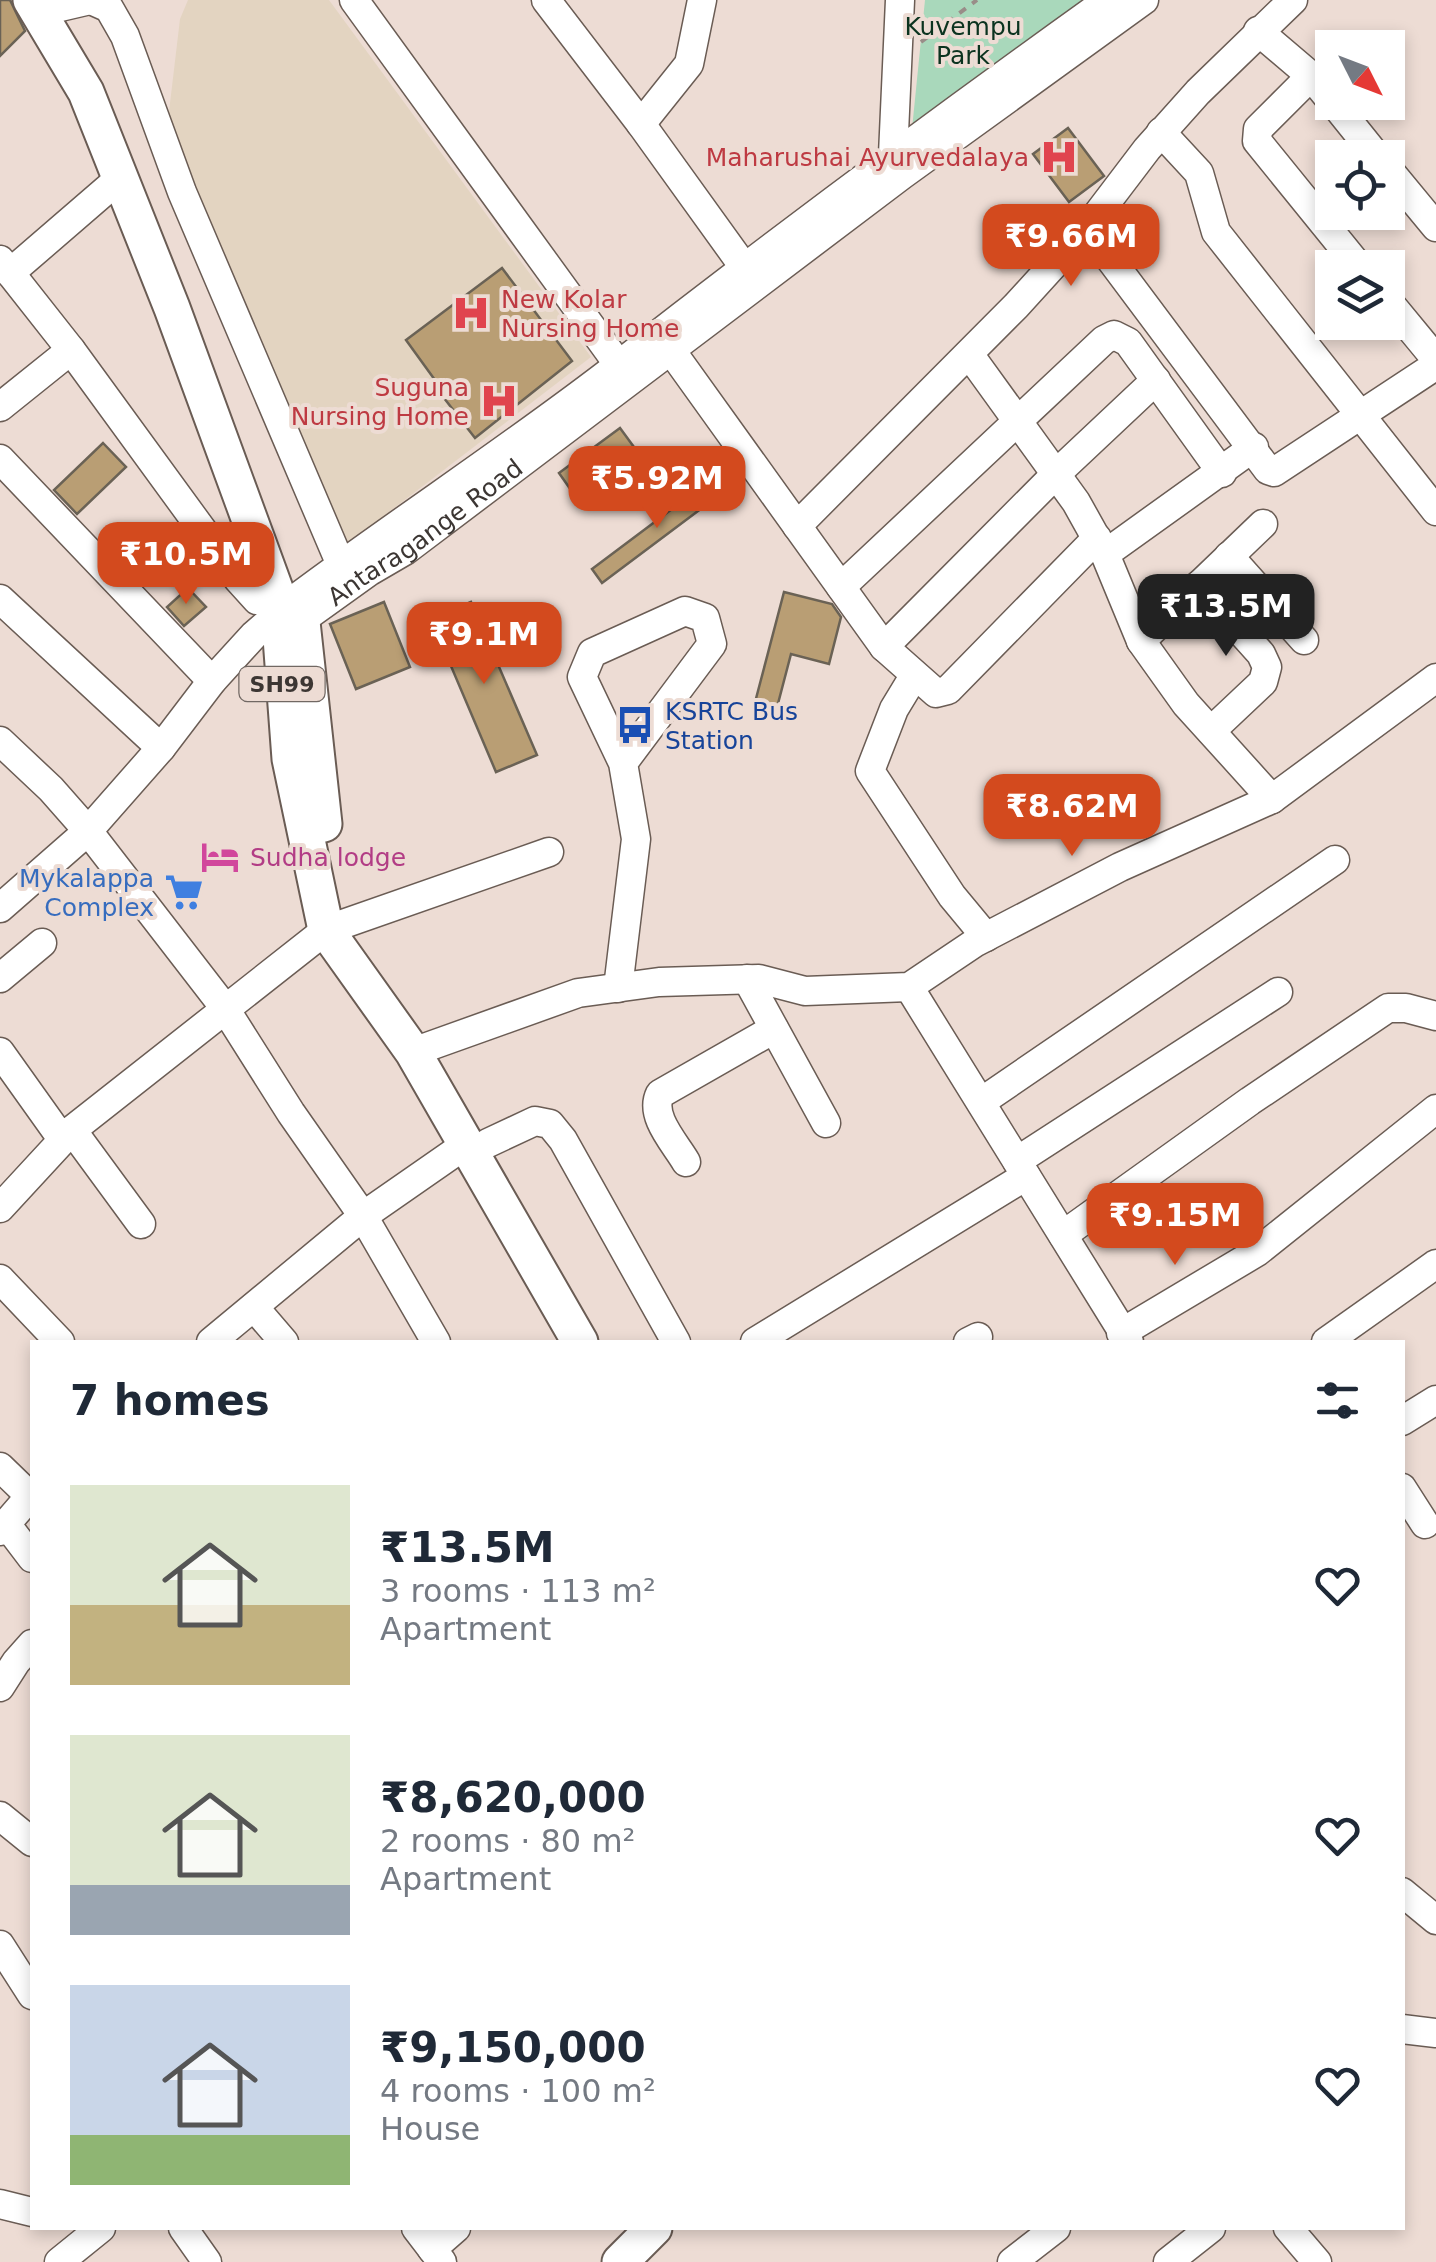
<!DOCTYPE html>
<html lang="en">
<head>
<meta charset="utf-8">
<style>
	:root { --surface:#fff; --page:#f2f2f3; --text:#1f2937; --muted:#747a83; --accent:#d34a1e }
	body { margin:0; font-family:"DejaVu Sans",sans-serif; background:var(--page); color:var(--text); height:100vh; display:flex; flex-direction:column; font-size:38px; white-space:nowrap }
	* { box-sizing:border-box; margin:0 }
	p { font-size:32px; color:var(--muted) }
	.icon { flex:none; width:55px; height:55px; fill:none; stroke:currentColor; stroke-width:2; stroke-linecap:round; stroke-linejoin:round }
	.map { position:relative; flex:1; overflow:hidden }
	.panel { position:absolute; left:30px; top:1340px; width:1375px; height:890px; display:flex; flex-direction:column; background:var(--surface); border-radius:0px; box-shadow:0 5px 15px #0003 }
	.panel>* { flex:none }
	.needle { width:65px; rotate:132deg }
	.fabs { position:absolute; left:1315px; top:30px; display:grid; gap:20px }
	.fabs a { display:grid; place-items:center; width:90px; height:90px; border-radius:0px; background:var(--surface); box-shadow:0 5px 15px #0003; font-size:50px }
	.price { position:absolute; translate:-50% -85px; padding:0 22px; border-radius:20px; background:var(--accent); color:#fff; font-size:32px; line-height:65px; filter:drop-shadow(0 2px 5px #0008) }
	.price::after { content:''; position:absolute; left:50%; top:60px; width:30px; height:22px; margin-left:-15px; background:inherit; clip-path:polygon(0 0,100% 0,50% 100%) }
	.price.on { background:#222; color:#fff }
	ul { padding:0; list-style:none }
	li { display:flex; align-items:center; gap:30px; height:250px; padding:0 40px }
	li span { display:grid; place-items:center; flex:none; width:280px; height:200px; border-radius:0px; color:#555 }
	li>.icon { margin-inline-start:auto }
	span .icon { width:120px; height:120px; fill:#fffc; stroke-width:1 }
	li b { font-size:42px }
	h2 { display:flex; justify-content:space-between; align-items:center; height:120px; padding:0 40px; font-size:42px }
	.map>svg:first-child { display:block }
</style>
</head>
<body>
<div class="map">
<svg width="1436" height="2262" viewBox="0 0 1436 2262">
	<rect width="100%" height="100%" fill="#eddcd4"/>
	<polygon fill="#e3d4c1" points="188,0 329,0 591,357 346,545 168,120 180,19"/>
	<polygon fill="#a9d8bb" points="925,0 1083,0 912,129"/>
	<g fill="#b99e74" stroke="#6a6255" stroke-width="2.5">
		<polygon points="0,0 10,0 25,31 0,56"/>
		<polygon points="1068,128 1104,176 1069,202 1033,154"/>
		<polygon points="502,268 572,361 475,438 437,389 440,387 406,340"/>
		<polygon points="620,428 642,458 580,503 559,473"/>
		<polygon points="103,443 126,467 77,514 54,490"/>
		<polygon points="712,479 722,493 602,583 592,569"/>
		<polygon points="188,588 206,607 184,626 167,607"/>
		<polygon points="784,592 832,604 841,617 829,664 791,654 775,715 753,710"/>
		<polygon points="384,602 410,667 356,689 330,624"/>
		<polygon points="471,602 537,755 496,772 431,619"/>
	</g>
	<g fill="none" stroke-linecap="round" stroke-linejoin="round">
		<g stroke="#6a5c54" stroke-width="31">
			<g id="minor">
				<polyline points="91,0 109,8 125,36 182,192 341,565"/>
				<polyline points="354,0 629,379"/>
				<polyline points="546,0 641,124 744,267"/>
				<polyline points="60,7 90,0"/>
				<polyline points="1258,31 1311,76 1332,102"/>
				<polyline points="1311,76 1258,129 1257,141 1360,268"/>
				<polyline points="1333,102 1378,158"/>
				<polyline points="641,124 689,64 702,0"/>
				<polyline points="1161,132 1199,173 1216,232 1436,511"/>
				<polyline points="897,165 893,155 900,0"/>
				<polyline points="1388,169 1436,227"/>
				<polyline points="1087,228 1268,470 1274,472 1435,366 1435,358 1388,301"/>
				<polyline points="0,260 71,350 238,579 257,600 278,597"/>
				<polyline points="10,273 120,178"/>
				<polyline points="670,349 884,647 936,693 948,690 1097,538"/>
				<polyline points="969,354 1076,502 1105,554 1141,641 1186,704 1272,799"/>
				<polyline points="0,407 71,350"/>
				<polyline points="0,459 212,681"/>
				<polyline points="797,526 1016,306 1087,228 1147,149 1198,92 1293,0"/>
				<polyline points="1105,554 1254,447"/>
				<polyline points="1229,556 1304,640"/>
				<polyline points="1199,585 1261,654 1267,667 1263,682 1211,731"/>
				<polyline points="841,587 1104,340 1114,335 1128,342 1222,473"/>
				<polyline points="0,599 161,748"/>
				<path id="s1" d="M285 632 370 571 406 550 902 175 1144 0"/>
				<polyline points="1141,641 1263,524"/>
				<polyline points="884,647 1056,474 1156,380"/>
				<polyline points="914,676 894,709 870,771 952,896 986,937"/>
				<polyline points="0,741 51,789 88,831 224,1007 291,1113 363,1216 436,1342"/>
				<path d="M0 908 88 831 161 748 212 681 254 635 299 596C405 517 516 445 620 364 780 239 943 118 1108 0"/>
				<polyline points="0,978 42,943"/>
				<polyline points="747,979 826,1123"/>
				<polyline points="909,987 1129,1342"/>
				<polyline points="618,988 636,839 623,763 582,677 592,653 685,611 705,618 712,644 623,763"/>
				<polyline points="0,1052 62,1139"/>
				<polyline points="413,1052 578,993 659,982 759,979 805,991 909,987 976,942 1120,867 1272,799 1436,678"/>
				<polyline points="981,1102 1335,860"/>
				<polyline points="72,1130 141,1224"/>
				<polyline points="488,1143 535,1121 550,1124 563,1140 676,1342"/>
				<polyline points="1017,1161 1278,992"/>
				<path d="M686 1162C675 1143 649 1116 660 1094L774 1029"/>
				<polyline points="0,1208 72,1130 326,930 549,852"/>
				<polyline points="1063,1235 1250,1101 1388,1008 1406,1008 1436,1016"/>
				<polyline points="0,1279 60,1342"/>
				<polyline points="254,1307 284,1342"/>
				<polyline points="1121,1333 1257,1252 1436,1109"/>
				<polyline points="211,1342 363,1216 468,1143"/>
				<polyline points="755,1342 1026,1176"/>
				<polyline points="968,1342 978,1337"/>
				<polyline points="1326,1342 1436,1264"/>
				<polyline points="1402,1421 1436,1400"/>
				<polyline points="0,1467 30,1496"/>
				<polyline points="1402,1488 1425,1524"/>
				<polyline points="7,1525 32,1558"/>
				<polyline points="0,1531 32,1494"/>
				<polyline points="0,1687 16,1662 32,1644"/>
				<polyline points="0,1816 32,1842"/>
				<polyline points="1402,1892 1436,1920"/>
				<polyline points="0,1945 32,1995"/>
				<polyline points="1402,2029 1436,2033"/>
				<polyline points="0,2204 32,2212"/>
				<polyline points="183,2228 207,2262"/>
				<polyline points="416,2228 442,2262"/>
				<polyline points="1288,2228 1317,2262"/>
				<polyline points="432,2249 456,2228"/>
				<polyline points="59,2262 101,2228"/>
				<polyline points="1012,2262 1056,2228"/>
				<polyline points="1168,2262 1211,2228"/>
			</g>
		</g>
		<g stroke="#6a5c54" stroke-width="39">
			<g id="major">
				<polyline points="31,0 86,92 172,308 278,597 290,759 326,930 413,1052 580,1342"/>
				<polyline points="302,622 324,824"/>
				<polyline points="620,2262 654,2228"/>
			</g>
		</g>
		<polyline stroke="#998d88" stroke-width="4" stroke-dasharray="8 8" stroke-linecap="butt" points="921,42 977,0"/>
		<use href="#minor" stroke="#fff" stroke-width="28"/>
		<use href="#major" stroke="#fff" stroke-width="35"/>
	</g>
	<defs>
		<g id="hospital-bare" transform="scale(3)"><path d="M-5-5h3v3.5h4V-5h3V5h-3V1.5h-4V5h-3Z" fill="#e0444e" stroke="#eddcd4" stroke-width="2.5" paint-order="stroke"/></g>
		<g id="bus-bare" transform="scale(3)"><path d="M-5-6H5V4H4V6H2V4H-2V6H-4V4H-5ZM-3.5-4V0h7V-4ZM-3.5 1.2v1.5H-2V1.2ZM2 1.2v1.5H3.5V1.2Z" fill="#1a4fb4" stroke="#eddcd4" stroke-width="2.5" paint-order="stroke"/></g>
		<g id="hotel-bare" transform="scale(3)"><path d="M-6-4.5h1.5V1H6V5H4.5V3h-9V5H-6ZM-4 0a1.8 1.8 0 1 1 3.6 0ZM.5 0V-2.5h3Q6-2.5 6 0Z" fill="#d1479c" stroke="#eddcd4" stroke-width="2.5" paint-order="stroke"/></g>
		<g id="supermarket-bare" transform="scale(3)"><path d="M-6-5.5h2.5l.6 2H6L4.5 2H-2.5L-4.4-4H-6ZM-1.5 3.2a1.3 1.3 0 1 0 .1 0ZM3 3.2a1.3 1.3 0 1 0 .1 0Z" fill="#3f7fe0" stroke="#eddcd4" stroke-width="2.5" paint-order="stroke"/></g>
	</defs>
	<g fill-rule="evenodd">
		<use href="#hospital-bare" x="1059" y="157"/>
		<use href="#hospital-bare" x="471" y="313"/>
		<use href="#hospital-bare" x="499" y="401"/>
		<use href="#bus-bare" x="635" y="725"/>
		<use href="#hotel-bare" x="220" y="857"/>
		<use href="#supermarket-bare" x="184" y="892"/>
	</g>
	<g text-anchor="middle" stroke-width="8" stroke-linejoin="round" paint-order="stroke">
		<rect fill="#eddcd4" stroke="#716863" stroke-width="2.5" x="239.5" y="667" width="85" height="34" rx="8"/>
		<g font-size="22" font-weight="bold" fill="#3c3633">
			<text x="282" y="692">SH99</text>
		</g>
		<g font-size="25" fill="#0b331f" stroke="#eddcd4">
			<text x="963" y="35">Kuvempu<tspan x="963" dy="29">Park</tspan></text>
		</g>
		<g font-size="25" fill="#be3a42" stroke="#eddcd4" text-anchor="end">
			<text x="1029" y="166">Maharushai Ayurvedalaya</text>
			<text x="501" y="308" text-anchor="start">New Kolar<tspan x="501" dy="29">Nursing Home</tspan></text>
			<text x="469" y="396">Suguna<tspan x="469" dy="29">Nursing Home</tspan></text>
		</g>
		<g font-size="25" fill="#3c3633" stroke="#eddcd4">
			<text dy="9" stroke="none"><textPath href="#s1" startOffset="172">Antaragange Road</textPath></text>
		</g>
		<g font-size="25" fill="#164399" stroke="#eddcd4" text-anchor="start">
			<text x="665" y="720">KSRTC Bus<tspan x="665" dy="29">Station</tspan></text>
		</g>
		<g font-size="25" fill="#b23c85" stroke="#eddcd4" text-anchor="start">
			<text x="250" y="866">Sudha lodge</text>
		</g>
		<g font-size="25" fill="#366cbe" stroke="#eddcd4" text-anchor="end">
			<text x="154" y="887">Mykalappa<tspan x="154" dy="29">Complex</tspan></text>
		</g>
	</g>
</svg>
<div class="fabs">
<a><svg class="needle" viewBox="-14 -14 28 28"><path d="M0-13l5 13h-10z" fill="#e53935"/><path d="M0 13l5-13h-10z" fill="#747a83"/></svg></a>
<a><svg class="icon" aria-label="locate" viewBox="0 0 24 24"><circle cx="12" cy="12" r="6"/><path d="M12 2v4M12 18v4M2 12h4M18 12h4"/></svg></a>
<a><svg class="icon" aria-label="layers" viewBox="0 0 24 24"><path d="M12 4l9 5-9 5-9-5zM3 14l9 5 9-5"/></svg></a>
</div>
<b class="price" style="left:1071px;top:289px">₹9.66M</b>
<b class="price" style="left:657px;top:531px">₹5.92M</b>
<b class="price" style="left:186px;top:607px">₹10.5M</b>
<b class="price on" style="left:1226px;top:659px">₹13.5M</b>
<b class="price" style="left:484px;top:687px">₹9.1M</b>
<b class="price" style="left:1072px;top:859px">₹8.62M</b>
<b class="price" style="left:1175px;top:1268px">₹9.15M</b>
<section class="panel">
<h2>7 homes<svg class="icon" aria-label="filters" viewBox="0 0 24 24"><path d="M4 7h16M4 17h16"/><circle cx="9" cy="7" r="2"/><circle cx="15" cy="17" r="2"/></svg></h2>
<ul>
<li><span style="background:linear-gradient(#dfe7d0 60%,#c2b280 0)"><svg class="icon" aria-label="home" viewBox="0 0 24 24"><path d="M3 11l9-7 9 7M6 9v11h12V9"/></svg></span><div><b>₹13.5M</b><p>3 rooms · 113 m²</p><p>Apartment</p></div><svg class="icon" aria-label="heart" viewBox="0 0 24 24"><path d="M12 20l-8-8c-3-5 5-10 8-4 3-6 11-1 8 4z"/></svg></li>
<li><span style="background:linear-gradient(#dfe7d0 75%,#9aa5b1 0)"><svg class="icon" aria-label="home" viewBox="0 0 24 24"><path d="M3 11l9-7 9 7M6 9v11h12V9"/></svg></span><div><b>₹8,620,000</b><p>2 rooms · 80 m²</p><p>Apartment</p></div><svg class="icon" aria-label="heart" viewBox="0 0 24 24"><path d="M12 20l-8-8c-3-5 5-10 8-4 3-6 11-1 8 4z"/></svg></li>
<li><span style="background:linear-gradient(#c9d6e8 75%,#8fb573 0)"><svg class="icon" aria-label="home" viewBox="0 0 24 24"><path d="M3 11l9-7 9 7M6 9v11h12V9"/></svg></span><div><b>₹9,150,000</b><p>4 rooms · 100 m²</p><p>House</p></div><svg class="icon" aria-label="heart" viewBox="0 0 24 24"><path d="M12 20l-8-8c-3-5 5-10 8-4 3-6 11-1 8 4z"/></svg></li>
</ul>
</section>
</div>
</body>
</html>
